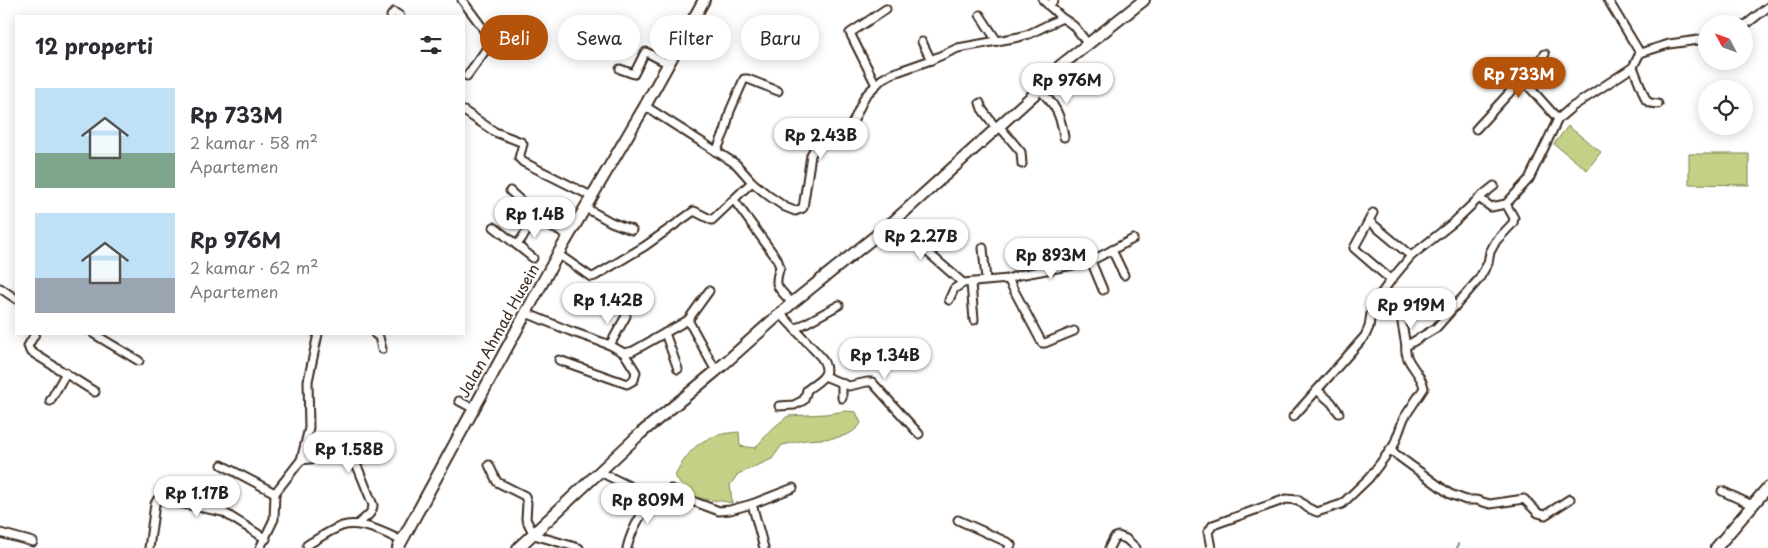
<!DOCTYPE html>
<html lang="id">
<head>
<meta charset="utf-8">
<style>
	:root { --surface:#fff; --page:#f7f7f7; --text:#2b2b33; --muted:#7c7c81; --accent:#b45309 }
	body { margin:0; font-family:"Playpen Sans",sans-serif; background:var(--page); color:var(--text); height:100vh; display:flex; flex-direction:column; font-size:19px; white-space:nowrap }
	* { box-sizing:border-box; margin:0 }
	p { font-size:16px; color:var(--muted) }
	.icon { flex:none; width:28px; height:28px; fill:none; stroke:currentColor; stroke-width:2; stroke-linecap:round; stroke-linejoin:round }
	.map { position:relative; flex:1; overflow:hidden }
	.details { position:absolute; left:15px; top:15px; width:450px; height:320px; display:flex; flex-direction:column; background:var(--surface); border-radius:0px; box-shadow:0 2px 12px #0003 }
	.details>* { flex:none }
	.guide { position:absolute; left:480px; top:15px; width:475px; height:45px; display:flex; gap:10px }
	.needle { width:32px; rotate:311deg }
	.tools { position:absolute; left:1698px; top:15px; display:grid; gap:10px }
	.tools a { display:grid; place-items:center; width:55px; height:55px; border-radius:50%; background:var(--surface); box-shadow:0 2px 12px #0003; font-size:25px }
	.price { position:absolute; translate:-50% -42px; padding:0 11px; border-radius:18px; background:#fff; color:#222; font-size:16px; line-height:32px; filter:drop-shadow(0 1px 2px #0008) }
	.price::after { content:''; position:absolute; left:50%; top:30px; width:15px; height:11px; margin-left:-8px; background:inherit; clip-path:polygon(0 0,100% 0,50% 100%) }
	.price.current { background:var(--accent); color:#fff }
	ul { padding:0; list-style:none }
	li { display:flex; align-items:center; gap:15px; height:125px; padding:0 20px }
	li span { display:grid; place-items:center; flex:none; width:140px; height:100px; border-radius:0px; color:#555 }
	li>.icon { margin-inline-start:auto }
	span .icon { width:60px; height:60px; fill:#fffc; stroke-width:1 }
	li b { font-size:21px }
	h2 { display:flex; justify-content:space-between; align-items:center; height:60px; padding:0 20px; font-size:21px }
	.chip { padding:0 18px; border-radius:22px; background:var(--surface); box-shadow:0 2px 12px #0003; font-size:18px; line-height:45px }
	.chip.current { background:var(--accent); color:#fff }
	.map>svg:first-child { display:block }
</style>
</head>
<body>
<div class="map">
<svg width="1768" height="548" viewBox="0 0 1768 548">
	<rect width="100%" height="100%" fill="#fff"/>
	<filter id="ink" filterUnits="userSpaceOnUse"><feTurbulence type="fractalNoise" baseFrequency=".02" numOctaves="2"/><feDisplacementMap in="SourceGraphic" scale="10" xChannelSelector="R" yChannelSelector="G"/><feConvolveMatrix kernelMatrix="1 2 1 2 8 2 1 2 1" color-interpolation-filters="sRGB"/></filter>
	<g filter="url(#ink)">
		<g fill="#c2d185" stroke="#7e7e52">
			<polygon points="1568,126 1601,152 1587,170 1554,144"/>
			<polygon points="1689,154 1749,154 1749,185 1689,184"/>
			<path d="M846 411 856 412 861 423C850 441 825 438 806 440 798 441 789 444 782 445L772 459 738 474 730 485 732 503C702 496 693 506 675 476 690 446 705 434 739 432L740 446 755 448 773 428 788 416 825 414Z"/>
		</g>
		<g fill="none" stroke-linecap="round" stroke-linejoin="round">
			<polyline stroke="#758ea2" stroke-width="2" points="1457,548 1458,544"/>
			<g stroke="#3b2a1e" stroke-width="11">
				<g id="street">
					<polyline points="462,0 482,27 489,41 485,51 467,76"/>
					<polyline points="1043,0 1062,18"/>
					<polyline points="1608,0 1640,53"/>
					<polyline points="1049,6 1054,0"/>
					<polyline points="980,15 997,41"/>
					<polyline points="391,16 394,12 400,16"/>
					<polyline points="1744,26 1768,7"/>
					<polyline points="922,42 931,60"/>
					<polyline points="1633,67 1646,100 1650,103 1658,104"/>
					<polyline points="620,69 634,74 644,54 646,52 669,64"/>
					<polyline points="1523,80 1558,119"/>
					<polyline points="876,85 850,33 886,9"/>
					<path d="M1039 90C1055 103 1061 116 1064 137"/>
					<polyline points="980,103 982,109 996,128"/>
					<path d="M645 106 736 164 752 182 769 196 785 207 795 211 803 208 811 155 823 133 826 132 840 139 843 138 848 133 865 96 882 79 891 74 931 60 958 48 1019 37 1029 34 1062 18C1078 27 1077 31 1088 44"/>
					<polyline points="464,111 495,132 521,142 523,144 519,158 523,162 593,197"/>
					<polyline points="999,126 1021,152 1022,164"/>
					<polyline points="1476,129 1545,54"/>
					<polyline points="716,152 725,131 730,111 744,79 748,79 778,91"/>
					<polyline points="510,191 521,201 535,220 569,235"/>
					<polyline points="1479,198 1491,207 1506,204"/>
					<path d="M734 200 777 259 780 267C773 288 778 287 792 303"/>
					<polyline points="586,208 611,222 632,230"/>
					<polyline points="1373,213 1354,248 1391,280"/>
					<polyline points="1369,221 1411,256"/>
					<polyline points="893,222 963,283"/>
					<polyline points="494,227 533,258"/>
					<polyline points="517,245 535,220"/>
					<polyline points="983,248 986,280"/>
					<polyline points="1112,250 1124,275"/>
					<polyline points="928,252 955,236"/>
					<polyline points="558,254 591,277 595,276 645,246 694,211 712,220 752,182"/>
					<polyline points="1091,261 1103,290"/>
					<polyline points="1008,279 1042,343 1045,343 1074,331"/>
					<polyline points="971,283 974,320"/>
					<polyline points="0,288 16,299"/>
					<polyline points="949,300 954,289 963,283 1008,279 1019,275 1084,263 1091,261 1133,239"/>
					<polyline points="526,313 570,331 610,345 624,353 633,351 688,320 716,371"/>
					<polyline points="688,320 709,291"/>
					<polyline points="1402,323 1406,346"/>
					<polyline points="795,329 839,305"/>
					<polyline points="665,333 678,369"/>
					<polyline points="35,334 28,346 30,351 95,392"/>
					<polyline points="94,334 139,361"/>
					<polyline points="375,334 379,337 382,349"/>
					<polyline points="610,345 626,316"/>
					<polyline points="559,360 627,384 634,380 636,372 624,353"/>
					<polyline points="824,376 849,386 867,382 872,382 919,434"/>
					<polyline points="1317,390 1331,402 1339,413"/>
					<polyline points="842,398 842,384"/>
					<polyline points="50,401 66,373"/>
					<polyline points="459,401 474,409"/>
					<path d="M779 406 794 405 804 400 807 390C819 380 834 376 821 357L780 313"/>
					<polyline points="1293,417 1365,336 1369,327 1372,306 1391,280 1411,256 1454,222 1479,198 1494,186"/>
					<polyline points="1390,450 1450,494 1466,500 1476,500 1490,504 1524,499 1538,513 1545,515 1570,499"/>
					<path d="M301 460 338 456 348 459 358 468 373 505C373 514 364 518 358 524"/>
					<polyline points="222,465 275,493"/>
					<polyline points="489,465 497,482 525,496 527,503 526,519 534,535 579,548"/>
					<polyline points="600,472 635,489 655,495 671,489 695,502 719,511 730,510 752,504 793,488"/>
					<polyline points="1722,491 1752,505"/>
					<polyline points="752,504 764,548"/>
					<polyline points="958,520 1009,543 1011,545 1009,548"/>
					<polyline points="0,533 33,542"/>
					<path d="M307 545C318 539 330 530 342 526 360 520 386 533 402 541"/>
					<polyline points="149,548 155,504 157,500 160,499 223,512 266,539"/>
					<polyline points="260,548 274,519 275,493 301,460 309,428 308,381 318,334"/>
					<path d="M627 548C632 527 643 512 655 495"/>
					<polyline points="1109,548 1114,538 1118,536 1126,539 1136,548"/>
					<path d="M1211 548 1208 532 1213 525 1286 499 1298 500 1308 508 1317 512 1342 504 1369 478 1394 445 1404 418 1424 388C1422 373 1403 362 1406 346L1436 328 1479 279 1488 263 1490 252 1496 241 1513 223 1514 218 1506 204 1529 179 1558 119 1572 107 1633 67 1640 53 1669 44 1706 39"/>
				</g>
			</g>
			<g stroke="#3b2a1e" stroke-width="14">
				<g id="secondary">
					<polyline points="398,548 558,254 645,106 704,0"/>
					<polyline points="518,548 641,433 716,371 792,303 893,222 1039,90 1060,66 1144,0"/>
					<polyline points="1716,548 1768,487"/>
				</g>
			</g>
			<use href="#street" stroke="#fff" stroke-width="7"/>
			<use href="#secondary" stroke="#fff" stroke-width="10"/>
		</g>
	</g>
	<g text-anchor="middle" stroke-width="4" stroke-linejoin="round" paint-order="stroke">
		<g font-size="15" fill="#3b2a1e" stroke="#fff">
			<text transform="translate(499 331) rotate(-61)" y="5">Jalan Ahmad Husein</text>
		</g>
	</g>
</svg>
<div class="tools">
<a><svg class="needle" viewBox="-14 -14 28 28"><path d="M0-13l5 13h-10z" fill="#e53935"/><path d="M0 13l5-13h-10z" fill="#7c7c81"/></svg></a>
<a><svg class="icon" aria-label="locate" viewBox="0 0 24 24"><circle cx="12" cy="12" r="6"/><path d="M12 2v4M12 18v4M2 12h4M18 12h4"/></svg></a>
</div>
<b class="price current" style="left:1519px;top:99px">Rp 733M</b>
<b class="price" style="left:1067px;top:105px">Rp 976M</b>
<b class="price" style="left:821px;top:160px">Rp 2.43B</b>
<b class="price" style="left:535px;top:239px">Rp 1.4B</b>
<b class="price" style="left:921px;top:261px">Rp 2.27B</b>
<b class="price" style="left:1051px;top:280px">Rp 893M</b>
<b class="price" style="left:608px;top:325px">Rp 1.42B</b>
<b class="price" style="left:1411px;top:330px">Rp 919M</b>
<b class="price" style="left:885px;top:380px">Rp 1.34B</b>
<b class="price" style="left:349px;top:474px">Rp 1.58B</b>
<b class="price" style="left:197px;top:518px">Rp 1.17B</b>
<b class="price" style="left:648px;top:525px">Rp 809M</b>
<div class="guide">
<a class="chip current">Beli</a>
<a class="chip">Sewa</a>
<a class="chip">Filter</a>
<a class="chip">Baru</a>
</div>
<section class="details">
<h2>12 properti<svg class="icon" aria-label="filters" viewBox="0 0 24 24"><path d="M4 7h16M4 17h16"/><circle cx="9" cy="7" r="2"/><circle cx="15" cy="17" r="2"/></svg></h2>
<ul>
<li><span style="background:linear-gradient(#bfe0f5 65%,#7fa58c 0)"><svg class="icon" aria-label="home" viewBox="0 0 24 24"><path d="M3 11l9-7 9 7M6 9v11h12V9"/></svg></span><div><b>Rp 733M</b><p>2 kamar · 58 m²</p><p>Apartemen</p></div></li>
<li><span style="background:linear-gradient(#bfe0f5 65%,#9aa5b1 0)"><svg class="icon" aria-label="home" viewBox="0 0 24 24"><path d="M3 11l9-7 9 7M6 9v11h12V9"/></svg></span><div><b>Rp 976M</b><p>2 kamar · 62 m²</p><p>Apartemen</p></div></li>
</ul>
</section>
</div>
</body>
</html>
